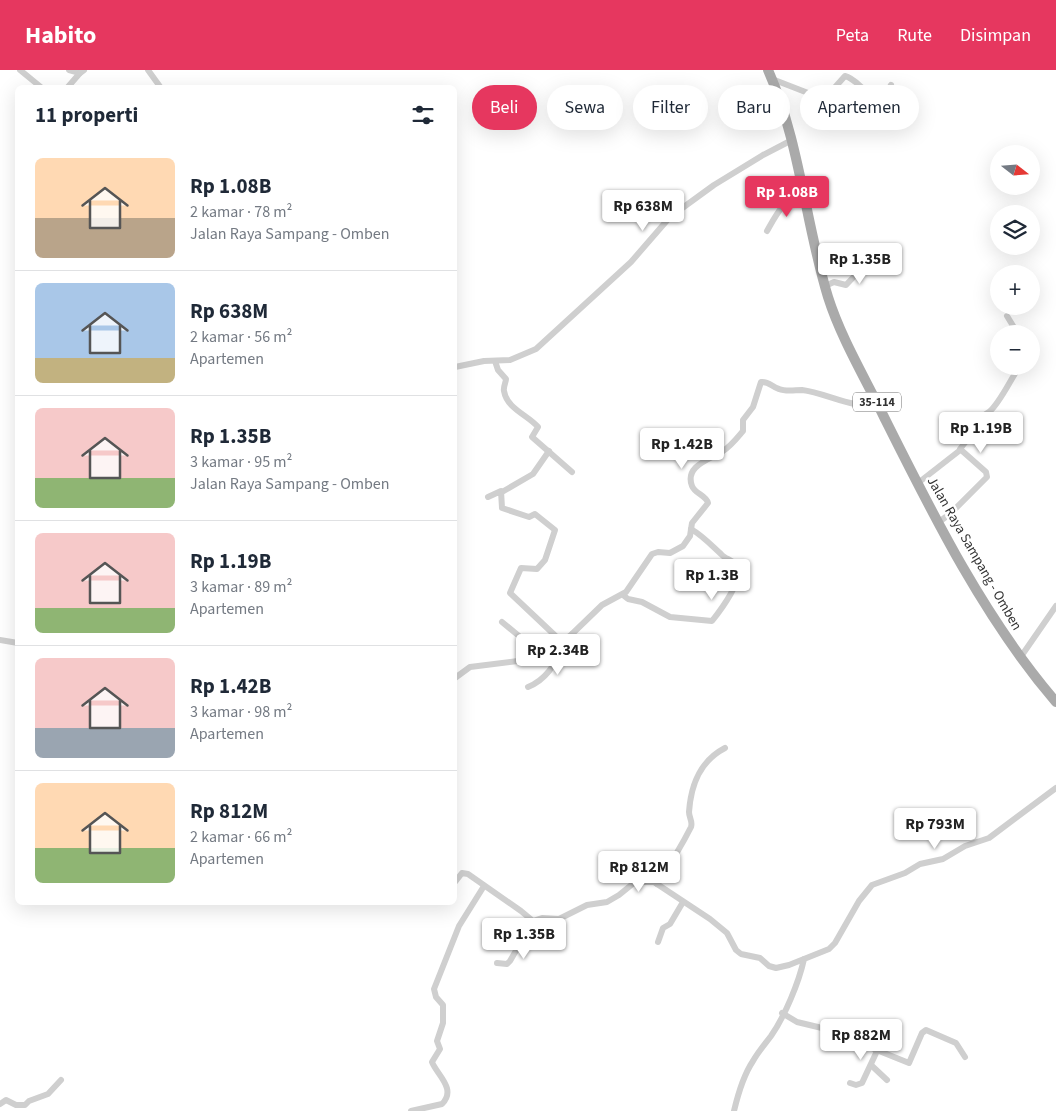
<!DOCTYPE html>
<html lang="id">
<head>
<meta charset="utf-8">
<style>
	:root { --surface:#fff; --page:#f2f2f3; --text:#1f2937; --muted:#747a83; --line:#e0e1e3; --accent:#e6375f }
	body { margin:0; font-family:"Source Sans 3",sans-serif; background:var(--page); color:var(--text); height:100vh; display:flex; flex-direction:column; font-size:19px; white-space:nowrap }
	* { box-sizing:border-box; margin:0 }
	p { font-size:16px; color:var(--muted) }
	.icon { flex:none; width:28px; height:28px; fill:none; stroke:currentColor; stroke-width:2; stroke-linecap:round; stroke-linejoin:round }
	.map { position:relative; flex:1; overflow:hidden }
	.side { position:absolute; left:15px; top:15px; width:442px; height:820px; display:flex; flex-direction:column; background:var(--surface); border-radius:8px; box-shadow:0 5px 20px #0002 }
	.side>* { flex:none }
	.top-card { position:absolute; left:472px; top:15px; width:475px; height:45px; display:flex; gap:10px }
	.needle { width:32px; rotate:107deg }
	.tools { position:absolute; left:990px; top:75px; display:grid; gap:10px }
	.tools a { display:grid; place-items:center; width:50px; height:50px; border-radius:50%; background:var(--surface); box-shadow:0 5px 20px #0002; font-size:25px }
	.price { position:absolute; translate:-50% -42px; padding:0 11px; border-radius:5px; background:#fff; color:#222; font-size:16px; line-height:32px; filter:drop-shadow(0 1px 2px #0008) }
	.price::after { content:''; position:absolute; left:50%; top:30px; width:15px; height:11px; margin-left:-8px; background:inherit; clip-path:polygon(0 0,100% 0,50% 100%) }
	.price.active { background:var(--accent); color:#fff }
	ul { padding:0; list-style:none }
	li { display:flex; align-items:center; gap:15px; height:125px; padding:0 20px }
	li+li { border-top:1px solid var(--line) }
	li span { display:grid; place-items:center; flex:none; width:140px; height:100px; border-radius:8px; color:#555 }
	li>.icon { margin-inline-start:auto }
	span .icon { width:60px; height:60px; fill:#fffc; stroke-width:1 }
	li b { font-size:21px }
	h2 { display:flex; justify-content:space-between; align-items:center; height:60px; padding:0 20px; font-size:21px }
	.chip { padding:0 18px; border-radius:22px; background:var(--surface); box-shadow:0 5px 20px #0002; font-size:18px; line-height:45px }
	.chip.active { background:var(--accent); color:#fff }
	header { display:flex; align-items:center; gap:30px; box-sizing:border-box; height:70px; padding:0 25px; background:var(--accent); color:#fff }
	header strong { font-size:24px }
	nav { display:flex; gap:28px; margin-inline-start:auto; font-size:18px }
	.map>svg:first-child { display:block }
</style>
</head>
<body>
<header>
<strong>Habito</strong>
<nav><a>Peta</a><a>Rute</a><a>Disimpan</a></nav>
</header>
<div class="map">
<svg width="1056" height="1041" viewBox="0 0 1056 1041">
	<rect width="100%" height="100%" fill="#fff"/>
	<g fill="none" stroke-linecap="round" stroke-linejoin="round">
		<g stroke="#cfcfcf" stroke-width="6">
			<polyline points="20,0 42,18"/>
			<polyline points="69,0 80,3 84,0"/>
			<polyline points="148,0 161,18"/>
			<path d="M772 9 821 28 828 25 845 6C859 9 868 32 885 26L891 15"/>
			<polyline points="67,18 80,3"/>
			<path d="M767 161C776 145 784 128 803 124"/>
			<polyline points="825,216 834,212 846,215 863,197 877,202 883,198"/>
			<polyline points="1007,246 1018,264"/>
			<path d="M495 291 498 300 506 309C506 312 503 317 504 321 507 339 528 345 538 357L532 367 572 402"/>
			<polyline points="455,297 484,291 510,290 536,279 631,192 670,147 714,115 763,85 792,70"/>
			<polyline points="918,413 959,381"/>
			<polyline points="502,422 533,404 549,381"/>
			<polyline points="488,427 501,421 502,438 529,447 535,444 555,460 545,490 537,499 521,498 510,523 563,573"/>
			<path d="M939 452 951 443 987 407 986 402 960 379 971 365 969 360C973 350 981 348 989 342 1000 333 1011 308 1020 296"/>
			<path d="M623 525 628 529 642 532 670 547 712 551C720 541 745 508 737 496 733 490 725 489 721 484 711 475 703 466 691 459"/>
			<polyline points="502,552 525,571 535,590"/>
			<polyline points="0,570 18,573"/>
			<path d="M576 574 572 564 602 535 626 522 652 484 658 482 670 483 683 476 690 466 692 453 708 433C706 425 695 424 692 416 684 395 712 389 723 381 731 376 737 368 743 361V350L753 337 761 312C769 311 772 317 779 319 786 322 795 320 802 320 827 323 854 340 878 334"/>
			<polyline points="1020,588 1056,536"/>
			<polyline points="455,608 470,597 541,588 572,564"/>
			<path d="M528 617C543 611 559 594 558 577"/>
			<polyline points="455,812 462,803 468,804 521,841 533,851 542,848 559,849 587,835 607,832 619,825 635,812 654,812 710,849 727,863 736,880 741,884 760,888 769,896 776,898 789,895 804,889"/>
			<path d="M657 814C669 796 681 777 691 757 693 751 689 748 689 742 691 714 700 691 725 678"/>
			<polyline points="658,872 663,858 670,854 683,832"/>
			<polyline points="497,893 507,894 510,891 533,851"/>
			<polyline points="782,943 797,952 822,958 909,993 922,963 926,960 956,973 965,987"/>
			<polyline points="871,995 887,1010"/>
			<polyline points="850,1013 856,1015 862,1013 877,981"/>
			<polyline points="0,1034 6,1030 16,1035 25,1035 29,1031 48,1024 61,1010"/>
			<path d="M411 1041 442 1034C457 1019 437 1005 432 992L440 979 437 971 443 953V935L436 927 434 919 459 856 484 816"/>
			<path d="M734 1041C738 1024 743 1006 753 991 758 982 765 974 771 966 785 946 799 912 804 889L829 879 835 873 859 831 872 815 905 803 920 794 943 789 965 776 989 768 1056 718"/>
		</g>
		<path stroke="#aaa" stroke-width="10" d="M768 0C800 72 805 152 828 227 841 268 865 308 884 347 933 445 984 548 1056 632"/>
	</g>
	<g text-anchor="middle" stroke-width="5" stroke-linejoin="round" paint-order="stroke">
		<rect fill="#fff" stroke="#707070" stroke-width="1" x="853" y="322.5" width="48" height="19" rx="4"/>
		<g font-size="12" font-weight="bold" fill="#323232">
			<text x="877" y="336">35-114</text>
		</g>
		<g font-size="14" fill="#323232" stroke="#fff">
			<text transform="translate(975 483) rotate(60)" y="5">Jalan Raya Sampang - Omben</text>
		</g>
	</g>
</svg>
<div class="tools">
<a><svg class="needle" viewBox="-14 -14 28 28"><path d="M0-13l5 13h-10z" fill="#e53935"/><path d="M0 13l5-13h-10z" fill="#747a83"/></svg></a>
<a><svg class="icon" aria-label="layers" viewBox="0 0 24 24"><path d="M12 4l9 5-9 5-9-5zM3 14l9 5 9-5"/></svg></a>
<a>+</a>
<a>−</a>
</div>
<b class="price active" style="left:787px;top:148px">Rp 1.08B</b>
<b class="price" style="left:643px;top:162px">Rp 638M</b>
<b class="price" style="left:860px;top:215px">Rp 1.35B</b>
<b class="price" style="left:981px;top:384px">Rp 1.19B</b>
<b class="price" style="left:682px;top:400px">Rp 1.42B</b>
<b class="price" style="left:712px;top:531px">Rp 1.3B</b>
<b class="price" style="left:558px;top:606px">Rp 2.34B</b>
<b class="price" style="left:935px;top:780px">Rp 793M</b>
<b class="price" style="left:639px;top:823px">Rp 812M</b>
<b class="price" style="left:524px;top:890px">Rp 1.35B</b>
<b class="price" style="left:861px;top:991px">Rp 882M</b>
<div class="top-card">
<a class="chip active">Beli</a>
<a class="chip">Sewa</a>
<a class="chip">Filter</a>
<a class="chip">Baru</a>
<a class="chip">Apartemen</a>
</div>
<section class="side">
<h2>11 properti<svg class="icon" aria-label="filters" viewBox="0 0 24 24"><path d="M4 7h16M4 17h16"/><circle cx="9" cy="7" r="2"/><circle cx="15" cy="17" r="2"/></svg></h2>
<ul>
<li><span style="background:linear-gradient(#ffd9b3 60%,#b9a48a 0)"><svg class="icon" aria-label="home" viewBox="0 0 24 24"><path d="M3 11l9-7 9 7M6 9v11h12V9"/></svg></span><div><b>Rp 1.08B</b><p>2 kamar · 78 m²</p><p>Jalan Raya Sampang - Omben</p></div></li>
<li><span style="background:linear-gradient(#a9c7e8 75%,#c2b280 0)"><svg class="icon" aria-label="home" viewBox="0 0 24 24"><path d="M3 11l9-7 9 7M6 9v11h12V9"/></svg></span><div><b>Rp 638M</b><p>2 kamar · 56 m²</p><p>Apartemen</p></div></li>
<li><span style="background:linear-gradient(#f6c9c9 70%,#8fb573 0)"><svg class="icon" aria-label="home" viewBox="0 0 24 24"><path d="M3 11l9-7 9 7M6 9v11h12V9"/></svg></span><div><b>Rp 1.35B</b><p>3 kamar · 95 m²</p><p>Jalan Raya Sampang - Omben</p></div></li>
<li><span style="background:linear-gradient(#f6c9c9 75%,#8fb573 0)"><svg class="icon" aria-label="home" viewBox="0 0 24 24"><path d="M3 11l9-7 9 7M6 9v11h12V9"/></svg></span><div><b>Rp 1.19B</b><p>3 kamar · 89 m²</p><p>Apartemen</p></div></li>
<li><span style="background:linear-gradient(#f6c9c9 70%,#9aa5b1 0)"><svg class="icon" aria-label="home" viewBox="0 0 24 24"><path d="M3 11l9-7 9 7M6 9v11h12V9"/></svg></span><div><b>Rp 1.42B</b><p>3 kamar · 98 m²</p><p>Apartemen</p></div></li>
<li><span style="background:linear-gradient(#ffd9b3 65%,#8fb573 0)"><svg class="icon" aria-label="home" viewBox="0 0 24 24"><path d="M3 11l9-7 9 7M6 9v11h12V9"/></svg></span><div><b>Rp 812M</b><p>2 kamar · 66 m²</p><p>Apartemen</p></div></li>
</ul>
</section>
</div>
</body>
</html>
